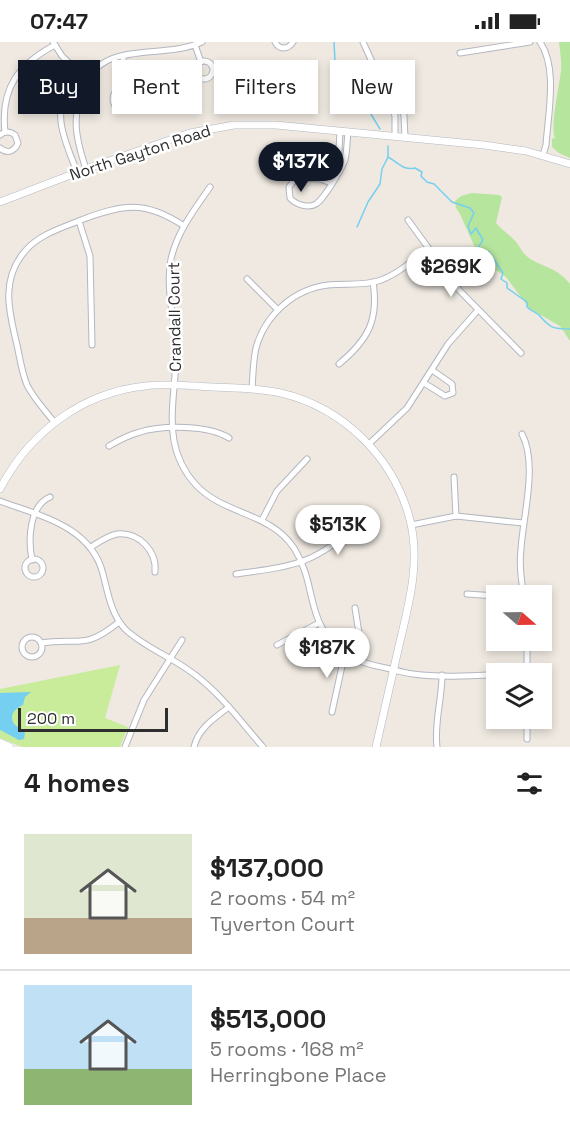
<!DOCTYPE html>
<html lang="en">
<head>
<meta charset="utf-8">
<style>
	:root { --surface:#fff; --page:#f2f2f2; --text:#222; --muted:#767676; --line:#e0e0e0; --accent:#111827 }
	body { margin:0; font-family:"Space Grotesk",sans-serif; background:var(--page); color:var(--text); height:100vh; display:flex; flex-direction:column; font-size:22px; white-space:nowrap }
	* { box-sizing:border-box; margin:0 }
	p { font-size:20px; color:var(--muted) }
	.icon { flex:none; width:33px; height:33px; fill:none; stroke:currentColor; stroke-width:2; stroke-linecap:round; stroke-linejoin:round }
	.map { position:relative; height:705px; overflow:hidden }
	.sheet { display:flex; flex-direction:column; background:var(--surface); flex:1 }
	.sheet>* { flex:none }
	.guide { position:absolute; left:18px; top:18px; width:534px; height:54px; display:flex; gap:12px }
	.needle { width:39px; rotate:110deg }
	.tools { position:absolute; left:486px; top:543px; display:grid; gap:12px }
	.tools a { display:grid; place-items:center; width:66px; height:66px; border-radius:0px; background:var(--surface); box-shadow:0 3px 9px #0003; font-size:30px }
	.scale { position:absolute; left:18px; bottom:15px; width:150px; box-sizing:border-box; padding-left:6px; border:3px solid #2e2e2e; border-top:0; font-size:16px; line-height:21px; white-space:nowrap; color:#2e2e2e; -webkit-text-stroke:4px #fff; paint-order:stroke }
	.price { position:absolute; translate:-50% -51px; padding:0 14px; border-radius:21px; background:#fff; color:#222; font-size:20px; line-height:39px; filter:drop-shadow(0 2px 3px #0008) }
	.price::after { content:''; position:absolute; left:50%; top:36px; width:18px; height:14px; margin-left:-9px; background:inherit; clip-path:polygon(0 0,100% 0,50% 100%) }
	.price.selected { background:var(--accent); color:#fff }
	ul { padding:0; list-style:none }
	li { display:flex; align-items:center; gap:18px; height:150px; padding:0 24px }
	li+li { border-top:2px solid var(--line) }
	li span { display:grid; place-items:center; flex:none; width:168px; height:120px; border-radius:0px; color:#555 }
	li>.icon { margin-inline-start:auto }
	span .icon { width:72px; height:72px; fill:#fffc; stroke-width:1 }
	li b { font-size:26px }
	h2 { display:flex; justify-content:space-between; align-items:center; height:72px; padding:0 24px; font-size:26px }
	.chip { padding:0 21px; border-radius:0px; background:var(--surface); box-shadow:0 3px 9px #0003; font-size:21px; line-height:54px }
	.chip.selected { background:var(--accent); color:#fff }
	.status { display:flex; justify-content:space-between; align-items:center; height:42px; padding:0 30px; background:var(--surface); direction:ltr }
	.status svg { height:16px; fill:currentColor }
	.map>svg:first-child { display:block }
</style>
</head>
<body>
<div class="status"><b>07:47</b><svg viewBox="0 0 49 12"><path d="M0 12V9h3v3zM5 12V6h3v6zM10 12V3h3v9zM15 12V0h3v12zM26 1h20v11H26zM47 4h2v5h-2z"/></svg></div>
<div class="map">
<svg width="570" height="705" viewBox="0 0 570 705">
	<rect width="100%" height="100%" fill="#efe9e1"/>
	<g fill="#b6e59e">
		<path d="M559 0H570V116L559 111 552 105V96L555 97C550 83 559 46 561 29 562 20 560 10 559 0Z"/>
		<path d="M472 151 499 153 502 155 496 181C502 188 511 194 517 201 521 207 523 212 529 216 544 226 557 225 570 242V299L560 284 530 267 506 235 480 217 460 172 456 166 455 159 461 154Z"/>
	</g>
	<polygon fill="#c9ec9a" points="120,623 105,676 128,685 120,705 22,705 0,696 0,647"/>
	<path fill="#75cff0" d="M31 650 25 655 23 663C14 667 9 673 14 682L25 691 24 697 19 698 0 688V651Z"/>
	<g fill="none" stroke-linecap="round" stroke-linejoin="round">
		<g stroke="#75cff0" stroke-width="1.5">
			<path d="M334 0 335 19C344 24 345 28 342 38L347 45 348 55 357 59H366L369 69 380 87"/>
			<path d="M388 115C398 120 403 129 415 126L422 130 421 134 427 140 434 142 452 160 470 166 474 171 468 184 471 192 476 186 483 198 479 204 481 209 489 210 503 231 501 237 507 241V246L527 260V265C531 269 536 270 539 273 550 286 553 287 570 287"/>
			<polyline points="357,185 368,160 380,142 382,127 388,115 388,104"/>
		</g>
		<g stroke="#b4b7c1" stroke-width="7">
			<g id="minor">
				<polyline points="53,0 62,14 85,36"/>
				<path d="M275 0C279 8 288 8 293 0"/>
				<polyline points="363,0 373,22 385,42 400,60 404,74 405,95"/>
				<path d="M540 0C558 26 548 72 546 103L543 113"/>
				<polyline points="195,3 201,20"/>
				<polyline points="460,11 530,0"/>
				<polyline points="123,14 125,46"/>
				<circle cx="204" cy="28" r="9"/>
				<path d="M85 36C73 75 73 88 86 127"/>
				<polyline points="386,45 395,74 395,94"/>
				<circle cx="124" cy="57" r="11"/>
				<path d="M5 90C0 46 19 22 55 3"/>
				<path d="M0 93C5 89 10 89 15 93L18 101C14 110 7 112 0 106"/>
				<polyline points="338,128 340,89"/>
				<path d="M77 130C67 103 48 68 73 43 77 40 81 39 85 36 94 29 100 21 111 17 140 6 173 13 202 0"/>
				<path d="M331 141 320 137 296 136 289 145 290 156C295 162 308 167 316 162 324 157 341 128 345 118 347 110 347 99 348 90"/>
				<path d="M210 145C194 168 177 190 171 217 165 248 176 281 176 312 176 341 169 371 174 399 177 415 185 431 196 443 224 473 270 470 294 506 321 549 300 586 356 617 365 622 376 624 386 626 395 628 404 631 413 632 450 637 490 632 527 631"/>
				<polyline points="408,178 459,248 521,311"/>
				<polyline points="79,179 90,214 92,303"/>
				<polyline points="247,237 278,268"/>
				<path d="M339 322C368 298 379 278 373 240"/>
				<polyline points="424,341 445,354 453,351 452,342 432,328"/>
				<path d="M252 347C253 333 253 319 256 306 265 273 294 247 328 243 344 241 362 244 378 239 397 233 413 218 429 207"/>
				<path d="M54 380C45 368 34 357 27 343 22 331 20 317 17 303 9 270 0 237 26 208 40 192 62 186 81 178 123 162 145 158 184 184"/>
				<path d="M522 392C538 422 523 474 521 507 519 523 521 538 524 554"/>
				<polyline points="369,402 407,366 448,302 478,268"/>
				<path d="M109 404C119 398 129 393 140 390 163 383 209 383 229 396"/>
				<polyline points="454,435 456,474"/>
				<path d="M0 459C40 474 91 484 103 532 108 551 111 572 125 587 145 606 172 615 194 632 221 652 241 680 263 705"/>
				<polyline points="262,478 277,449 307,417"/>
				<polyline points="411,483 456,474 523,481"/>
				<path d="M91 505C99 500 107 494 117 492 139 490 157 509 155 530"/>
				<circle cx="34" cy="526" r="9"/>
				<path d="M32 518C28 498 29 464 50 455"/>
				<path d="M236 532C293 524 314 523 358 482"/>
				<polyline points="467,552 496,554"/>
				<polyline points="505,554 524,552"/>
				<circle cx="32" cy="605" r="10"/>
				<polyline points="527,598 527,632"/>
				<path d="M41 601C80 595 83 609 119 580"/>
				<polyline points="277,603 319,581"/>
				<polyline points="332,670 342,624 359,591 355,566"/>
				<polyline points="527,697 527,676"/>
				<polyline points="125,705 144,658 182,598"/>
				<path d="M194 705C198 687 214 676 229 665"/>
				<path d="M437 705C434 681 442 657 442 633"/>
			</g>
		</g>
		<g stroke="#b4b7c1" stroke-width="8">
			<g id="tertiary">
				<polyline points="0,160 86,127 190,91 234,83 276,83 484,103 526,109 570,122"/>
				<path d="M0 447C29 391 81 351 145 344 167 341 190 344 213 345 235 346 258 346 281 351 344 366 394 416 410 478 421 522 408 565 398 608 391 640 383 673 376 705"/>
			</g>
		</g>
		<g stroke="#b4b7c1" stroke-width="9">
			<polyline id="secondary" points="0,701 9,705"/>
		</g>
		<use href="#minor" stroke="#fff" stroke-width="5"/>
		<use href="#tertiary" stroke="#fff" stroke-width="7"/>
		<use href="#secondary" stroke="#fff" stroke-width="8"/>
	</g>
	<g text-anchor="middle" stroke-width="5" stroke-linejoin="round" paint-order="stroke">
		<g font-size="16" fill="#2e2e2e" stroke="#fff">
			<text transform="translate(140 110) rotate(-18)" y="6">North Gayton Road</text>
			<text transform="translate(174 275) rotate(-91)" y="6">Crandall Court</text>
		</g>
	</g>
</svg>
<div class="tools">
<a><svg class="needle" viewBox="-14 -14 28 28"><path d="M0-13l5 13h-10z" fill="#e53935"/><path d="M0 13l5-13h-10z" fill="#767676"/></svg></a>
<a><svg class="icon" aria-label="layers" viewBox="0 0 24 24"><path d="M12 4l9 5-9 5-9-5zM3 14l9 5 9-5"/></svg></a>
</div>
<div class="scale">200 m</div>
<b class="price selected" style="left:301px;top:151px">$137K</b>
<b class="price" style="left:451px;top:256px">$269K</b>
<b class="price" style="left:338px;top:514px">$513K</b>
<b class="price" style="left:327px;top:637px">$187K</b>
<div class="guide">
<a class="chip selected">Buy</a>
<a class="chip">Rent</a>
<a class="chip">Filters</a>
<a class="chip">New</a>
</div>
</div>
<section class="sheet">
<h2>4 homes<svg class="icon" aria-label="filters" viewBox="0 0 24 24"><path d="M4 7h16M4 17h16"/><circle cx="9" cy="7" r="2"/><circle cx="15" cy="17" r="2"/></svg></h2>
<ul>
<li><span style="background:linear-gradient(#dfe7d0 70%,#b9a48a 0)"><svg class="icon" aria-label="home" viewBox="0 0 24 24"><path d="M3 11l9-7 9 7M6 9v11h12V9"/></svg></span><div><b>$137,000</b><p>2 rooms · 54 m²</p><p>Tyverton Court</p></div></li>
<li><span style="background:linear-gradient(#bfe0f5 70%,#8fb573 0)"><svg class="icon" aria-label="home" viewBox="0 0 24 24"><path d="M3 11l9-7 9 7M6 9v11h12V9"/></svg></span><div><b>$513,000</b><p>5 rooms · 168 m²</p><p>Herringbone Place</p></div></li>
</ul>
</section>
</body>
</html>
